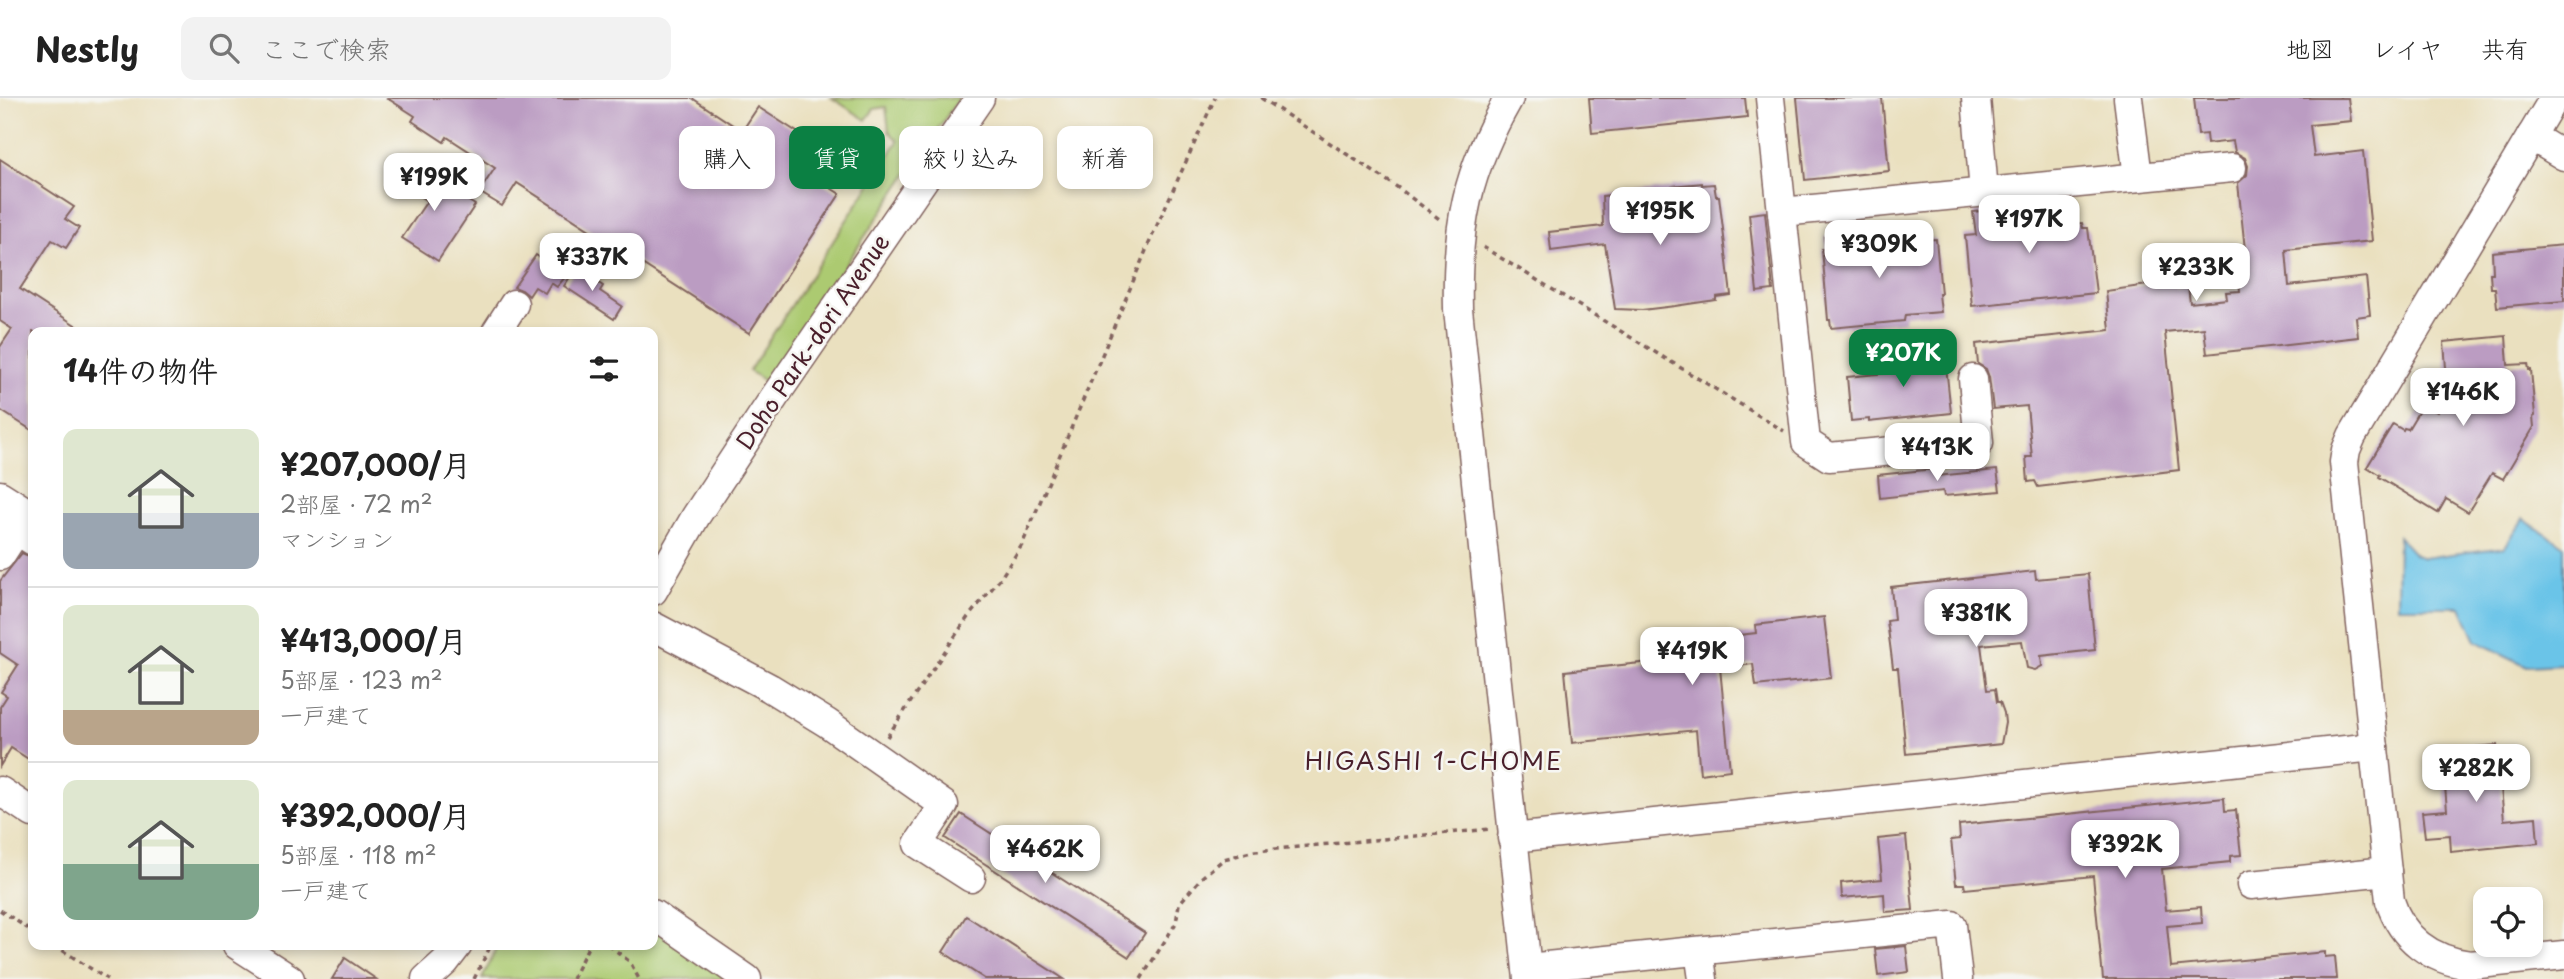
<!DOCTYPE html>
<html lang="ja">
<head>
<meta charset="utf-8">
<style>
	:root { --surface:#fff; --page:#f2f2f2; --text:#222; --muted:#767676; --line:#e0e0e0; --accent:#0b8043 }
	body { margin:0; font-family:"Playpen Sans","Klee One",sans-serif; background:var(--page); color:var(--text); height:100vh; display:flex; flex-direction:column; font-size:26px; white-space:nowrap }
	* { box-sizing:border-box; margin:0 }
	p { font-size:23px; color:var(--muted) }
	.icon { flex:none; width:38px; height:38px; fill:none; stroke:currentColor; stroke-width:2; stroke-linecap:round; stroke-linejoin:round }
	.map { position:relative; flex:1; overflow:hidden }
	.side { position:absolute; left:28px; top:229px; width:630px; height:623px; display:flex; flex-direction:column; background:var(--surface); border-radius:14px; box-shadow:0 4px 10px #0003 }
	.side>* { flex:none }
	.guide { position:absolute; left:679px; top:28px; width:665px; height:63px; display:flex; gap:14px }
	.fabs { position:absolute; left:2473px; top:789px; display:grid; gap:14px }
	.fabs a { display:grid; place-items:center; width:70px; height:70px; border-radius:14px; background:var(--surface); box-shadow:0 4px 10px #0003; font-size:35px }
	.price { position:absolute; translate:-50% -60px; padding:0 16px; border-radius:14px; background:#fff; color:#222; font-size:23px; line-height:46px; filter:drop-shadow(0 2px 4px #0008) }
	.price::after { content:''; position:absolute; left:50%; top:42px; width:21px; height:16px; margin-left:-10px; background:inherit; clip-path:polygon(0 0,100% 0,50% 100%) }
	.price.active { background:var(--accent); color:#fff }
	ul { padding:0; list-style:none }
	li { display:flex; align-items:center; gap:21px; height:175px; padding:0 35px }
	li+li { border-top:2px solid var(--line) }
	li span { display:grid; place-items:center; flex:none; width:196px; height:140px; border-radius:14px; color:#555 }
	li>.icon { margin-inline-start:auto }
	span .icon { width:84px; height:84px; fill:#fffc; stroke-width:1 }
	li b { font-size:30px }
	h2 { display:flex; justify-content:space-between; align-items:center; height:84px; padding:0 35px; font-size:30px }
	.chip { padding:0 24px; border-radius:14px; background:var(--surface); box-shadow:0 4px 10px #0003; font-size:24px; line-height:63px }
	.chip.active { background:var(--accent); color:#fff }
	header { display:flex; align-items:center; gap:42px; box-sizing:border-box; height:98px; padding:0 35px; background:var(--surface); border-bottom:2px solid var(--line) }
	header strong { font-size:33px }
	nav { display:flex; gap:38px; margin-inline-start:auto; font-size:24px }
	.search { width:490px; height:63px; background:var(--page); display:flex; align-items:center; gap:18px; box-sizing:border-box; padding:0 24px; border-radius:14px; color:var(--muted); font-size:26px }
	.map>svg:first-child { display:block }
</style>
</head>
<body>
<header>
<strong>Nestly</strong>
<div class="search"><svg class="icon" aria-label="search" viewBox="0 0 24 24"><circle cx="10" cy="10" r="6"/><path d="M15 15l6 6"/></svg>ここで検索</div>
<nav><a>地図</a><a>レイヤ</a><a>共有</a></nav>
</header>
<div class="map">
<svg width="2564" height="881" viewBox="0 0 2564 881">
	<rect width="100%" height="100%" fill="#f6f6f2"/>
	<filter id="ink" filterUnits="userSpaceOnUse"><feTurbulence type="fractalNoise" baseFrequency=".0143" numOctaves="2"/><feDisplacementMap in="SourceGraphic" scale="14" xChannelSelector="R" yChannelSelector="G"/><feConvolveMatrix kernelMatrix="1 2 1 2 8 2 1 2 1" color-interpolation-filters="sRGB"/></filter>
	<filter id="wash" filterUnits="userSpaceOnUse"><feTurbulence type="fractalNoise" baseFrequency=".00686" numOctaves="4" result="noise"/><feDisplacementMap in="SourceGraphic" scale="28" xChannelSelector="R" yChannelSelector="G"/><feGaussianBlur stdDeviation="1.57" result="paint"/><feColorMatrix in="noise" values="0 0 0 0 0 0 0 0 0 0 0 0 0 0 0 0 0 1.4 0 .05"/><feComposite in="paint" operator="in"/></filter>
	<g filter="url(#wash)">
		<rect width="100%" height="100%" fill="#eae0bf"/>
		<g fill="#acca71" stroke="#7b744e" stroke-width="2">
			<polygon points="832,0 959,0 766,284 749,273 898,43 889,33 886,9 874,11 866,22"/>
			<polygon points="653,828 730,881 482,881 498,847 653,847"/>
		</g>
		<polygon fill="#6bc4e8" stroke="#5a728a" stroke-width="2" points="2523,421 2564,448 2564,566 2527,568 2476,543 2461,509 2397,509 2398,438 2415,457 2423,460 2505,449"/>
		<g id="blocks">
			<g fill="#bb9cc2">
				<polygon points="387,0 692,0 742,33 758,9 828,54 812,78 840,96 749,235 517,85 502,108 479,94 495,70 447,39 444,44 412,23 415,18"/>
				<polygon points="1589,0 1745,0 1747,19 1592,35"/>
				<polygon points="1797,0 1882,0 1889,73 1805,82"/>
				<polygon points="2194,0 2348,0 2351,23 2310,27 2314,59 2363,53 2372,143 2286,152 2289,188 2366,179 2370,217 2356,219 2358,239 2207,256 2204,230 2165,234 2179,372 2038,389 2035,383 2028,384 2026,359 2032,359 2027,308 1993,311 1989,279 1986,271 1978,266 1976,246 2110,232 2106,193 2175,183 2175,190 2188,188 2190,205 2227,201 2226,194 2240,193 2237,162 2246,161 2238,85 2247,77 2248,68 2245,60 2235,54 2233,43 2207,46 2206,36 2198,37"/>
				<polygon points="0,61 74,109 65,121 79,130 66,150 52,142 20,191 86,234 33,234 33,333 0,312 0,249 12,231 0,223"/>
				<polygon points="408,65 475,107 438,163 402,140 427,103 397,83"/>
				<polygon points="1702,85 1702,87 1714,86 1716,98 1719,98 1731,197 1716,199 1716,202 1675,208 1642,212 1615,211 1605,146 1551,153 1549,134 1603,128 1602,98 1622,96 1623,100 1641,94 1672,90 1672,88"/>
				<polygon points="2070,102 2073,126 2082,125 2083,130 2088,130 2096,195 1972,208 1965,138 1976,137 1973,114"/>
				<polygon points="1765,114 1773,192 1757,194 1749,116"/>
				<polygon points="1868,135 1868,146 1936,141 1941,196 1939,196 1941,214 1905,217 1904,223 1831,230 1830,222 1828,222 1822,151 1826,151 1824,139"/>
				<polygon points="2564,147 2564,203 2497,209 2495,190 2491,190 2490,175 2493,175 2492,154"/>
				<polygon points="536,157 566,178 557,189 551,185 545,195 535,189 529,198 522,192 514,189"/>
				<polygon points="576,170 603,188 600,193 622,208 614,221 564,188"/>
				<polygon points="2506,238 2508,267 2528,266 2529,272 2531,272 2535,318 2533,319 2534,329 2503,381 2492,375 2468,414 2446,401 2438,415 2379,379 2380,377 2367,369 2393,326 2403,332 2404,330 2408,331 2423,306 2437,314 2448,296 2444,244"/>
				<polygon points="1944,249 1951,315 1869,324 1869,321 1851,323 1847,279 1898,274 1896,254"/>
				<polygon points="1934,371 1937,378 1997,372 2000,393 1944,398 1943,393 1880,400 1878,377"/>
				<polygon points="22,455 33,460 33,664 11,650 0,668 0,609 7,598 1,594 18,567 0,555 0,483"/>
				<polygon points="2035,473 2036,481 2088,476 2095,552 2041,558 2042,568 2035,572 2027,570 2022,543 1981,547 1987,592 1995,591 1997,604 2000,604 2004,615 2005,625 2001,646 1906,656 1898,570 1893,570 1887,523 1894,522 1891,489"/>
				<polygon points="1824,519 1831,580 1756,588 1753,566 1720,570 1730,672 1700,676 1696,632 1572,645 1565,573 1688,560 1687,543 1756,535 1755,527"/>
				<polygon points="2497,647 2504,722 2536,719 2538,745 2451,754 2450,737 2425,739 2422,714 2447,712 2442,652"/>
				<polygon points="2224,700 2225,713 2236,712 2241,757 2230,758 2230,764 2162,771 2166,812 2201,809 2202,825 2167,828 2171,869 2325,854 2325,859 2335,858 2337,881 2103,881 2093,778 1965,791 1964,786 1956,786 1951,742 1960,741 1959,727"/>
				<polygon points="961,716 1145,835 1129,859 945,740"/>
				<polygon points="1906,738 1913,812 1885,814 1884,796 1842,800 1841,785 1882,781 1878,741"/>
				<polygon points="966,818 971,821 1064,881 985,881 943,854"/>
				<polygon points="1906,848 1909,874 1878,878 1875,851"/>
				<polygon points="345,860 376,881 332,881"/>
			</g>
		</g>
	</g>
	<g filter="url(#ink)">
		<use href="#blocks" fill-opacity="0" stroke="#82635f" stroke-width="2"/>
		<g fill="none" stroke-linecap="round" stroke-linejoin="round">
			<g stroke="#82635f" stroke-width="31">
				<g id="minor">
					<path d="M1509 0C1467 73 1456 127 1458 211L1528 881"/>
					<polyline points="1770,0 1806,344 1829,359 1979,345 1973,281"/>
					<polyline points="1976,0 1984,94"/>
					<polyline points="2128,0 2138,79"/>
					<path d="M2554 0 2352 338 2346 352 2344 364 2390 803C2402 841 2431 862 2470 867L2564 857"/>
					<polyline points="2531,38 2564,58"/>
					<polyline points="1782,114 2232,70"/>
					<polyline points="496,234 514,206"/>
					<polyline points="0,397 33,418"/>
					<polyline points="0,422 33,443"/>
					<polyline points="0,458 17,432"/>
					<polyline points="653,493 696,418 775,298 980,0"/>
					<polyline points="653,528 770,590 827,625 944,707 918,746 971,780"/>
					<polyline points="0,693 33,715"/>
					<polyline points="1512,740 2374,649"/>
					<polyline points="2251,787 2387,773"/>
					<polyline points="653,816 747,881"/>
					<polyline points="237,847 290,881"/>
					<polyline points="1699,853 1703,881"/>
					<polyline points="1527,870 1952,827 1958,881"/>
					<polyline points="426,881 445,864 458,847"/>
				</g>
			</g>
			<g stroke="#82635f" stroke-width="3.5" stroke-dasharray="5 5" stroke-linecap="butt">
				<polyline points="1261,0 1397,89 1442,123"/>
				<polyline points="1483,149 1784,333"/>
				<polyline points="887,639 968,519 1000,481 1022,447 1153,136 1215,0"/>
				<polyline points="0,812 33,834"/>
				<polyline points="54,847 107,881"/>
				<polyline points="609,847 630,864 639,881"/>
				<polyline points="474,881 491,847"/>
				<polyline points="572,881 589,847"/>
				<polyline points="1141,881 1176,825 1179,806 1202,779 1224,761 1255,753 1491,731"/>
			</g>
			<use href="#minor" stroke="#fff" stroke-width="28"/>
		</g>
	</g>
	<g text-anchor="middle" stroke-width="5" stroke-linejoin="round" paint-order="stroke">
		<g font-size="23" fill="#4a1f2b" stroke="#f6f6f2">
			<text transform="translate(813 244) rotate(-56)" y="8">Doho Park-dori Avenue</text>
		</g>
		<g font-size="24" letter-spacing="2" fill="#4a1f2b" stroke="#f6f6f2">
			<text x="1434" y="672">HIGASHI 1-CHOME</text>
		</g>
	</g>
</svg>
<div class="fabs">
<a><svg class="icon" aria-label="locate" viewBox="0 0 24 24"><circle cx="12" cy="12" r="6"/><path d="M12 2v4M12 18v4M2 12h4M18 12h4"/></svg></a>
</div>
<b class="price" style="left:434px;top:115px">¥199K</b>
<b class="price" style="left:1660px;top:149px">¥195K</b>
<b class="price" style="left:2029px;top:157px">¥197K</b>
<b class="price" style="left:1879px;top:182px">¥309K</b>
<b class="price" style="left:592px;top:195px">¥337K</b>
<b class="price" style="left:2196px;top:205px">¥233K</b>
<b class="price active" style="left:1903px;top:291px">¥207K</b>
<b class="price" style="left:2463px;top:330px">¥146K</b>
<b class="price" style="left:1937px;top:385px">¥413K</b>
<b class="price" style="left:1976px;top:551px">¥381K</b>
<b class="price" style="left:1692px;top:589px">¥419K</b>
<b class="price" style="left:2476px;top:706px">¥282K</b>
<b class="price" style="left:2125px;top:782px">¥392K</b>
<b class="price" style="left:1045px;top:787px">¥462K</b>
<div class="guide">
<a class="chip">購入</a>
<a class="chip active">賃貸</a>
<a class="chip">絞り込み</a>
<a class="chip">新着</a>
</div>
<section class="side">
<h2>14件の物件<svg class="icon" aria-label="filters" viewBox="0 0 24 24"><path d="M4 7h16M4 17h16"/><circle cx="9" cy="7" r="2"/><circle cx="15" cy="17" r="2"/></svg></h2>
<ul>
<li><span style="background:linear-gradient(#dfe7d0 60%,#9aa5b1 0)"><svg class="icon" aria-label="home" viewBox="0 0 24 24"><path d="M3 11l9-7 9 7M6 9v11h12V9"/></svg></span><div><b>¥207,000/月</b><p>2部屋 · 72 m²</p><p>マンション</p></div></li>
<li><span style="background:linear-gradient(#dfe7d0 75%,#b9a48a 0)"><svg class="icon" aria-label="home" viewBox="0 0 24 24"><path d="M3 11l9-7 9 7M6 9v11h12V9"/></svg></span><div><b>¥413,000/月</b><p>5部屋 · 123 m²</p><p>一戸建て</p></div></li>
<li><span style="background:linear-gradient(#dfe7d0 60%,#7fa58c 0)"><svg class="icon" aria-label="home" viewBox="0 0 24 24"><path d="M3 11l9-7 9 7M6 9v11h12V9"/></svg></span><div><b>¥392,000/月</b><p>5部屋 · 118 m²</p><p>一戸建て</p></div></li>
</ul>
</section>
</div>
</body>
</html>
